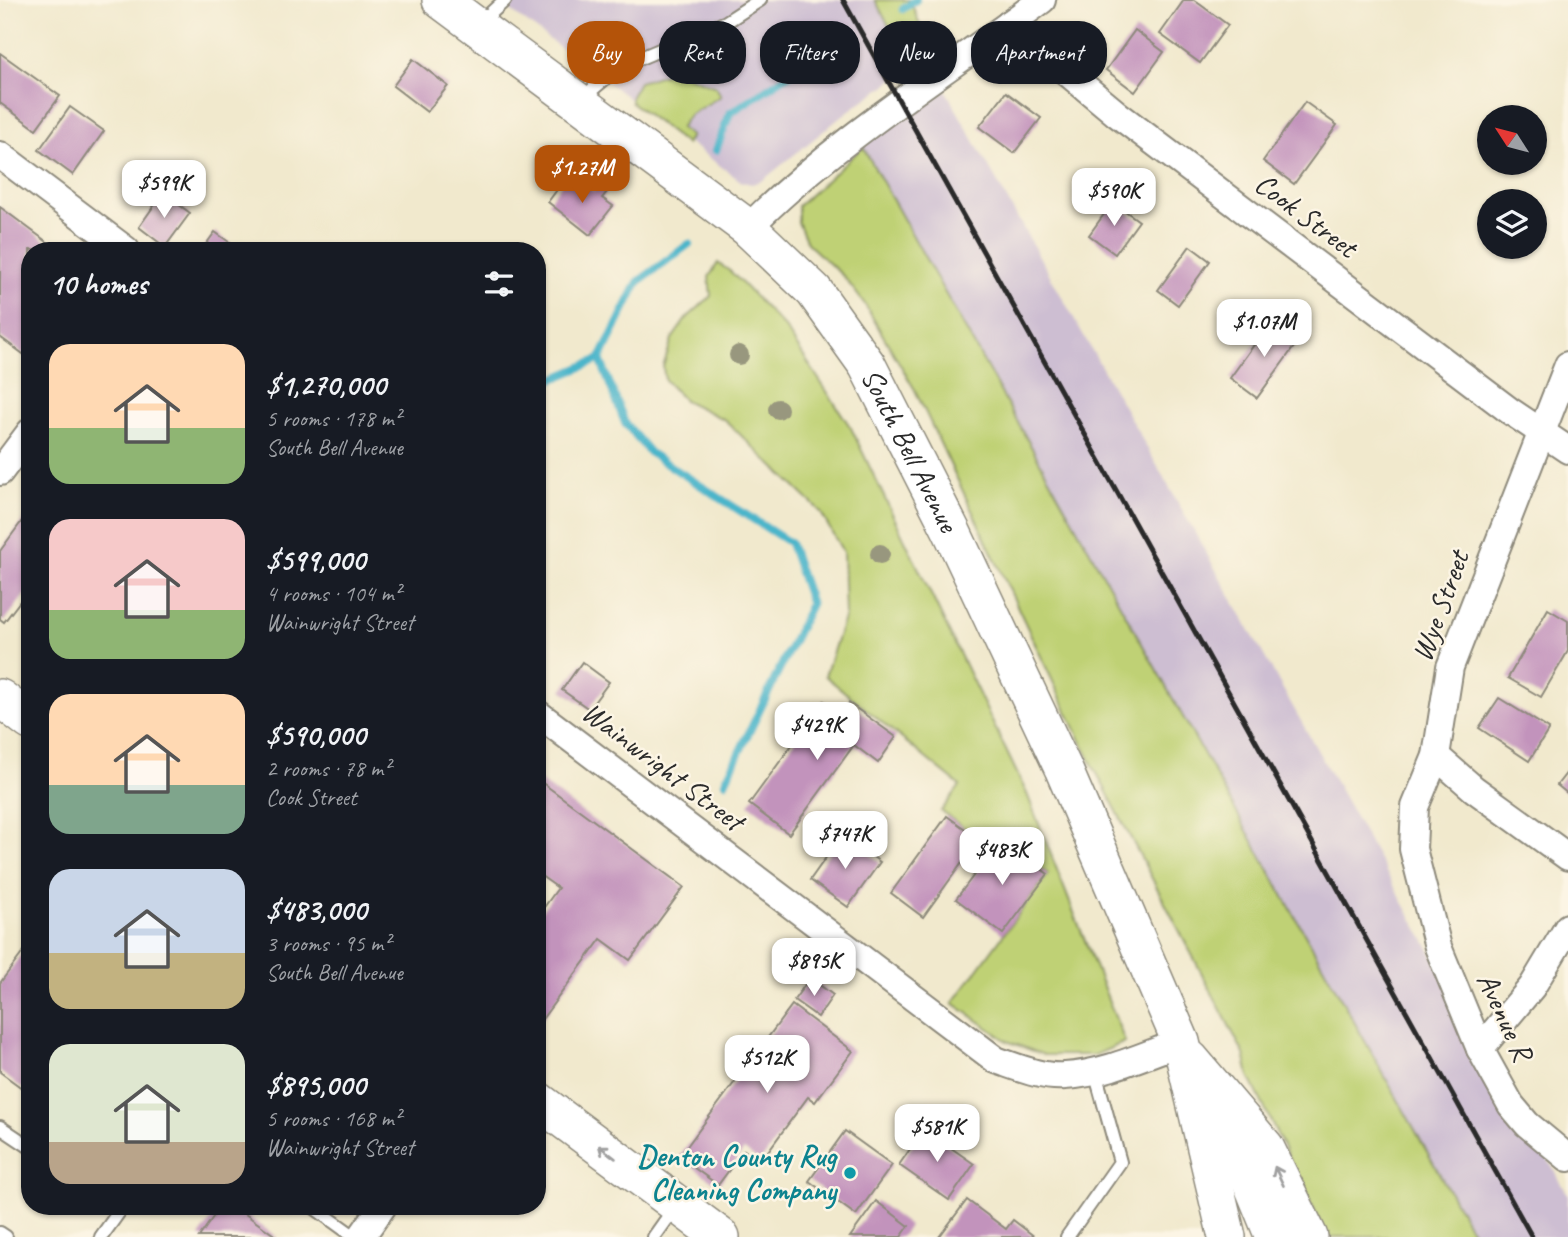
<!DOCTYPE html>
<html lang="en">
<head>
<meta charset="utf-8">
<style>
	:root { --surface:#171b24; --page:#20242c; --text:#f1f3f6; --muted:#9ea1a6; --accent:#b45309 }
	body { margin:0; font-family:Caveat,sans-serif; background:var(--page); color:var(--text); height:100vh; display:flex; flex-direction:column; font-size:26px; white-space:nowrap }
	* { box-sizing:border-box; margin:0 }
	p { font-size:23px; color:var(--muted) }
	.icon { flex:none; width:38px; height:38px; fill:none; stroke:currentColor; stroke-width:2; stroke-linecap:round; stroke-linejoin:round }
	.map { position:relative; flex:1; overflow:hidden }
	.drawer { position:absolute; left:21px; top:242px; width:525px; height:973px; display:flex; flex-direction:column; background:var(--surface); border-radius:28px; box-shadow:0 2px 5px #0004 }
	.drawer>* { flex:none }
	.guide { position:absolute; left:567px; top:21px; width:665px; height:63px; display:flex; gap:14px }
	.needle { width:46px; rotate:306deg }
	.tools { position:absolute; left:1477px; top:105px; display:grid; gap:14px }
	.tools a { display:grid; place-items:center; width:70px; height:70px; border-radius:50%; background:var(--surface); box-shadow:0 2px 5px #0004; font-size:35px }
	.price { position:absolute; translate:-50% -60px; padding:0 16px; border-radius:14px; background:#fff; color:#222; font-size:23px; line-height:46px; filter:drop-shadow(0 2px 4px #0008) }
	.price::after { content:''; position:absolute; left:50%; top:42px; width:21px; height:16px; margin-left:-10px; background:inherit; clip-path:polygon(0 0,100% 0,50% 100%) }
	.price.current { background:var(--accent); color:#fff }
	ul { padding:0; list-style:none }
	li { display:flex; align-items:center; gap:21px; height:175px; padding:0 28px }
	li span { display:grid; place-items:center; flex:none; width:196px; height:140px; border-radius:21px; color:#555 }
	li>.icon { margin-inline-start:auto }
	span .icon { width:84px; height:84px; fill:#fffc; stroke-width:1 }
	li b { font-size:30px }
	h2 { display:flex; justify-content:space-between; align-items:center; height:84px; padding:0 28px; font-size:30px }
	.chip { padding:0 24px; border-radius:28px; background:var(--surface); box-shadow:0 2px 5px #0004; font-size:24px; line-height:63px }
	.chip.current { background:var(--accent); color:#fff }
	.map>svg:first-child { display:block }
</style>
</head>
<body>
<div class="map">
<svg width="1568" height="1237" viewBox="0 0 1568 1237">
	<rect width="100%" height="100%" fill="#fcf5e5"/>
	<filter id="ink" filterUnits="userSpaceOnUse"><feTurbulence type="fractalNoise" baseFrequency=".0143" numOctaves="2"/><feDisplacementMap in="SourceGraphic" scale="14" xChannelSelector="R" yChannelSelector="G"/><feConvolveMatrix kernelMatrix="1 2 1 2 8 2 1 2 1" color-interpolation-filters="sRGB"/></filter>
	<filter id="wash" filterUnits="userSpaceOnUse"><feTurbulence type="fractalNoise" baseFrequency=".00686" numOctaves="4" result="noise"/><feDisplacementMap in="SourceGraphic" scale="28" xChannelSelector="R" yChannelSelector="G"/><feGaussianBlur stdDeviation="1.57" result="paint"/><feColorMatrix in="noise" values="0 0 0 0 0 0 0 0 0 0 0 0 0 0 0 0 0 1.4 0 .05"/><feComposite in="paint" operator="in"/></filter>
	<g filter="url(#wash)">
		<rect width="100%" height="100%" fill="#f1e9cd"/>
		<g fill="#cdbed2">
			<polygon points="496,0 875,0 909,63 889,83 847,112 763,180 752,184 742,182"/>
			<polygon points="942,84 1568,1195 1568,1237 1475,1237 863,147"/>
		</g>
		<g fill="#bfd174" stroke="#757e50" stroke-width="2">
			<polygon points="875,0 910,0 930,49 909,63"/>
			<polygon points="675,71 716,87 721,96 689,115 680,128 691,136 686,144 631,102 631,96 639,82"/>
			<polygon points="863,147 1475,1237 1327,1237 1249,1076 1244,1054 1090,760 915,390 864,303 844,277 807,243 798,222 798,206"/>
			<polygon points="718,263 731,272 785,328 851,428 1027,794 1125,1042 1095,1055 1044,1055 1007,1041 953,1003 1048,874 1001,838 992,849 941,811 960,786 825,676 845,615 843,552 820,511 725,420 684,400 665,380 663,367 672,339 686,319 711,296 709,277"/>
		</g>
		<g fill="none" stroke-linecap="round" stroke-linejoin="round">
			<g stroke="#4cb5ca" stroke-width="8">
				<polyline points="903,9 916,0"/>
				<polyline points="716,150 730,113 813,59"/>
				<polyline points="689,244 638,282 600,359 625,423 650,453 790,543 811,604 725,782"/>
				<polyline points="537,386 600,359"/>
			</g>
		</g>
		<g id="blocks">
			<g fill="#c293bc">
				<polygon points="1184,0 1194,0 1228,25 1200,63 1160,34"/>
				<polygon points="1135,30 1164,52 1135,92 1106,70"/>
				<polygon points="0,53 60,96 36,129 0,103"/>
				<polygon points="413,59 448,86 427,112 393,86"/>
				<polygon points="1006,92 1041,118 1014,153 979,127"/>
				<polygon points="1305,102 1337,125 1294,184 1263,161"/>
				<polygon points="70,107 104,131 73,175 39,150"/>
				<polygon points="565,179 578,189 583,183 593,191 598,185 607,192 602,198 613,206 590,235 548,202"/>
				<polygon points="163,193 190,213 165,247 139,227"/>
				<polygon points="1113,202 1139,221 1115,254 1089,235"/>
				<polygon points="0,207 58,250 30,250 30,359 0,337"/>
				<polygon points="215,232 240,250 202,250"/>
				<polygon points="1190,246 1210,261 1178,305 1158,290"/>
				<polygon points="1272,320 1299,340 1257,398 1230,378"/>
				<polygon points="30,510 30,588 4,622 0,619 0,551"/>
				<polygon points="1548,609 1568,621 1568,651 1541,697 1508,678"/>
				<polygon points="582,662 609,682 589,709 562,690"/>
				<polygon points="1499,698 1549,729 1529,761 1479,728"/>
				<polygon points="824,701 841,713 849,703 896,737 878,763 854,745 789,834 749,804"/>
				<polygon points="1568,771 1568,794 1557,785"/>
				<polygon points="537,779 684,887 630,960 601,939 537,1026 537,917 558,888 537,873"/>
				<polygon points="947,816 979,839 923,917 891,893"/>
				<polygon points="842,835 880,862 848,907 810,880"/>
				<polygon points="1001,839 1048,874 1003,934 956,899"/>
				<polygon points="30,943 30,1094 0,1072 0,983"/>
				<polygon points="810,978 833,995 818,1017 794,1000"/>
				<polygon points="792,1005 853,1051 815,1102 808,1097 760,1162 744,1150 718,1185 679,1157"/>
				<polygon points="924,1129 974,1164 949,1200 899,1165"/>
				<polygon points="845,1131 892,1165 856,1215 809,1181"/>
				<polygon points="967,1200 1006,1229 1013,1220 1035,1237 939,1237"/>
				<polygon points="876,1201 909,1226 901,1237 850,1237"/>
				<polygon points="221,1206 234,1206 277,1237 199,1237"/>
			</g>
		</g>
	</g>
	<g filter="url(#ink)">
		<use href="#blocks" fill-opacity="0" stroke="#8e8a7c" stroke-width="2"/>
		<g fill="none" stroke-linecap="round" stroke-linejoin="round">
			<g stroke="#8e8a7c" stroke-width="16">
				<g id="service">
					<polyline points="479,24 505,0"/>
					<polyline points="581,99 619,67 726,22 760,0"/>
					<polyline points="0,1127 30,1147"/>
					<polyline points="312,1206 355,1237"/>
					<polyline points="0,1233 6,1237"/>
					<polyline points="101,1237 121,1209"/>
					<polyline points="654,1237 676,1206"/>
					<polyline points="1067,1237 1120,1162 1095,1072"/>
				</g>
			</g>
			<g stroke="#8e8a7c" stroke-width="30">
				<g id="minor">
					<polyline points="1009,24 1117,114 1510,411 1568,450"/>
					<polyline points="0,155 126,250"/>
					<path d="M748 228C835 140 943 74 1042 0"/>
					<polyline points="1568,365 1450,667 1436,756 1415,807 1413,849 1438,947 1480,1049 1511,1105 1527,1124 1568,1158"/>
					<polyline points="0,472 30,432"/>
					<path d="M537 713 996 1060C1017 1067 1042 1078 1065 1076 1105 1074 1144 1055 1181 1042"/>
					<polyline points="1436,756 1474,789 1568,857"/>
					<polyline points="1480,1049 1532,987 1568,927"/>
					<polyline points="361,1237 383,1206"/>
				</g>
			</g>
			<g stroke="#8e8a7c" stroke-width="40">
				<g id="secondary">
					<path id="s1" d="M441 0 748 228 814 291 867 365 951 530 1063 768 1181 1042 1227 1237"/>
					<polyline points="0,698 30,721"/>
					<polyline points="1190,1059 1265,1147 1309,1237"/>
					<polyline points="537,1100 721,1237"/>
					<polyline points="1224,1115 1274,1237"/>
				</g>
			</g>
			<use href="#service" stroke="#fff" stroke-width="12"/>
			<use href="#minor" stroke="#fff" stroke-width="26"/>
			<use href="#secondary" stroke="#fff" stroke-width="37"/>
			<polyline stroke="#2b2b2b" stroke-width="5" points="843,0 1532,1237"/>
		</g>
		<g fill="#98977e">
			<circle cx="739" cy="355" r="10"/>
			<circle cx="778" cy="409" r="10"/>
			<circle cx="880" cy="554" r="10"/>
		</g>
		<defs><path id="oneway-shaft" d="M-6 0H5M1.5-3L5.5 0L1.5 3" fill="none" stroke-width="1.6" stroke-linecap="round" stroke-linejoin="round" transform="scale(1.75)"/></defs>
		<g stroke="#a0a0a0">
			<use href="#oneway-shaft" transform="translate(607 1152) rotate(-143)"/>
			<use href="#oneway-shaft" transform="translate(1279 1176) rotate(-115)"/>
		</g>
	</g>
	<circle fill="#0f9aa8" stroke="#fcf5e5" stroke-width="2.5" cx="850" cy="1173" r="7"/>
	<g text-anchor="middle" stroke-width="5" stroke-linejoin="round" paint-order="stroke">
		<g font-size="30" fill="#2b2b2b" stroke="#fcf5e5">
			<text transform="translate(1306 215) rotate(37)" y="10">Cook Street</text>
			<text dy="10" stroke="none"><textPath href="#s1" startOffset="660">South Bell Avenue</textPath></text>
			<text transform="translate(1440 606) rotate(-70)" y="10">Wye Street</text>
			<text transform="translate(663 766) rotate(37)" y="10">Wainwright Street</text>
			<text transform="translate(1505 1016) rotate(65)" y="10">Avenue R</text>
		</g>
		<g font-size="30" font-weight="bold" fill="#0d838f" stroke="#fcf5e5" text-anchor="end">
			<text x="836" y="1166">Denton County Rug<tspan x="836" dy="34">Cleaning Company</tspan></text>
		</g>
	</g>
</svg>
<div class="tools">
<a><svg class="needle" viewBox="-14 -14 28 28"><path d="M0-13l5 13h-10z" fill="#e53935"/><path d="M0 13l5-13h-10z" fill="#9ea1a6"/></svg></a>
<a><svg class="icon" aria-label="layers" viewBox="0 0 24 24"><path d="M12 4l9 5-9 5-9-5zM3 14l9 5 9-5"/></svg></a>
</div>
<b class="price current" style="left:582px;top:205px">$1.27M</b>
<b class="price" style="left:164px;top:220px">$599K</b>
<b class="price" style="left:1114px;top:228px">$590K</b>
<b class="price" style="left:1264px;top:359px">$1.07M</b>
<b class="price" style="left:817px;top:762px">$429K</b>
<b class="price" style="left:845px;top:871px">$747K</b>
<b class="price" style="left:1002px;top:887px">$483K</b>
<b class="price" style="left:814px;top:998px">$895K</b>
<b class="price" style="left:767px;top:1095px">$512K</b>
<b class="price" style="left:937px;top:1164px">$581K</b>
<div class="guide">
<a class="chip current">Buy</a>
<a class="chip">Rent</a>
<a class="chip">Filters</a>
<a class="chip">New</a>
<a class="chip">Apartment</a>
</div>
<section class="drawer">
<h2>10 homes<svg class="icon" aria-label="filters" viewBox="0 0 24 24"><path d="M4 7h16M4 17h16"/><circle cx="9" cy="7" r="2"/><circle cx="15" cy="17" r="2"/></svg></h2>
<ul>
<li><span style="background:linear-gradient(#ffd9b3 60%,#8fb573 0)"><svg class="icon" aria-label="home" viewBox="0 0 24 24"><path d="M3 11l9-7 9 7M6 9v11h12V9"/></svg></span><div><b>$1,270,000</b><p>5 rooms · 178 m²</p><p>South Bell Avenue</p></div></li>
<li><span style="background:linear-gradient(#f6c9c9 65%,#8fb573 0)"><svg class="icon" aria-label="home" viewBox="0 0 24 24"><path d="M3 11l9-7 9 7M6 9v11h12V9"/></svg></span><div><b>$599,000</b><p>4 rooms · 104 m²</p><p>Wainwright Street</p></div></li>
<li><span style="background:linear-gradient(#ffd9b3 65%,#7fa58c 0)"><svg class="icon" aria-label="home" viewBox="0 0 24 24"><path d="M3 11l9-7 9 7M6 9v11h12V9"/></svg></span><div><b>$590,000</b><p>2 rooms · 78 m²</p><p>Cook Street</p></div></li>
<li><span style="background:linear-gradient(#c9d6e8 60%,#c2b280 0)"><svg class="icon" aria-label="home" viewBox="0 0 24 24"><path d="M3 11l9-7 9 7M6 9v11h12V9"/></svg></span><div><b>$483,000</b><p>3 rooms · 95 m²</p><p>South Bell Avenue</p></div></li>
<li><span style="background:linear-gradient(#dfe7d0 70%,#b9a48a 0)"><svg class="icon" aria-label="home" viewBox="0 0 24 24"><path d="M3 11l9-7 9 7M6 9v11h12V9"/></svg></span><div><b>$895,000</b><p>5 rooms · 168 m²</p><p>Wainwright Street</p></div></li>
</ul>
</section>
</div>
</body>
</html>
